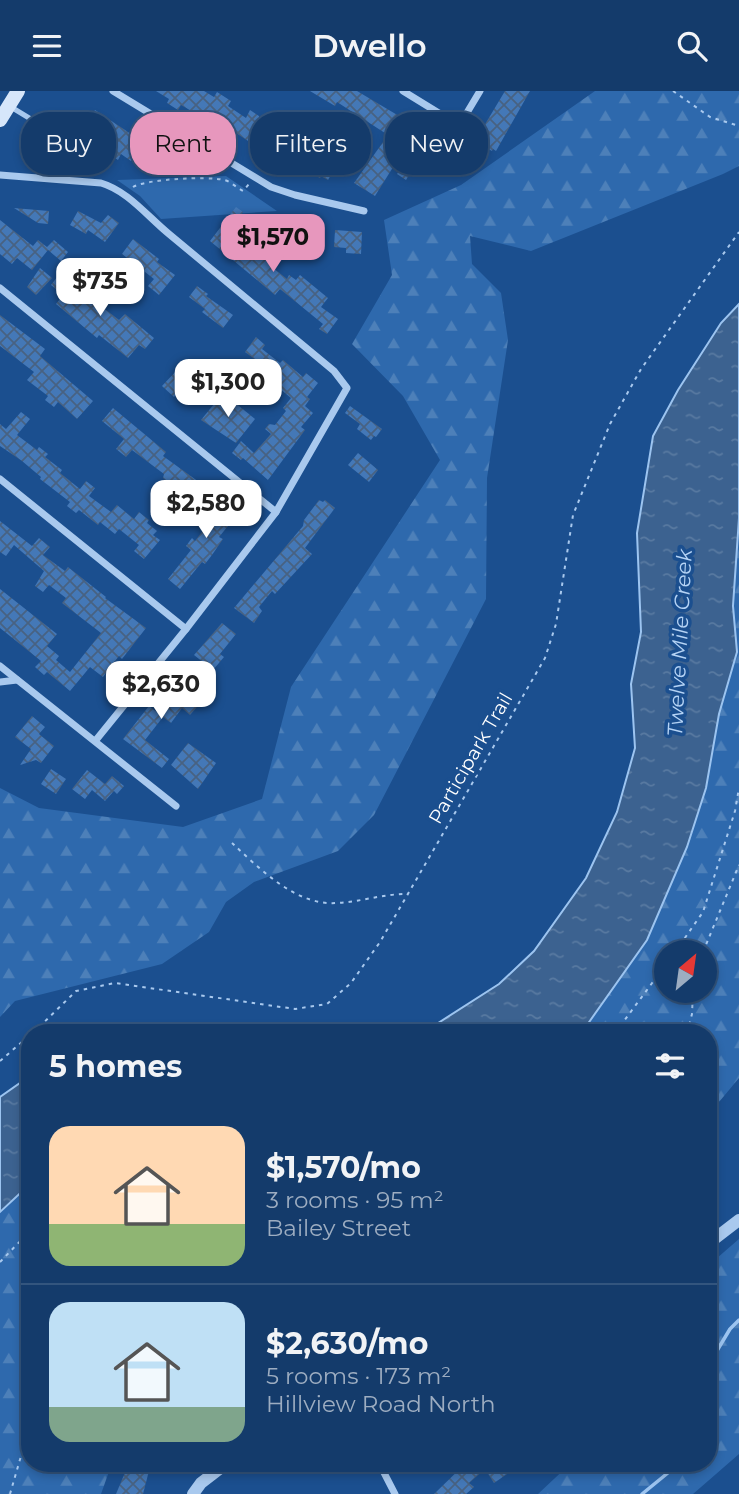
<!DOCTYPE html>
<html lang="en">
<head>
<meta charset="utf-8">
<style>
	:root { --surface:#143b6b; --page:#1d4271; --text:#f1f3f6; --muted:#9dadc1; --line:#33557e; --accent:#e797bd }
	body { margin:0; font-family:Montserrat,sans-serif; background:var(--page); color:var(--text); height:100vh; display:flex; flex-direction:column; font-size:26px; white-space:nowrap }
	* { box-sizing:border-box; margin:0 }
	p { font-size:23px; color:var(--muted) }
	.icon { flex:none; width:38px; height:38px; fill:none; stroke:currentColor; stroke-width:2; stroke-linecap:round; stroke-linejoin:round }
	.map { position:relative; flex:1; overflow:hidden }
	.drawer { position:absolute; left:21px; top:933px; width:696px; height:448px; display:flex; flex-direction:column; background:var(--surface); border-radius:28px; box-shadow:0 4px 10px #0003,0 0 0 2px var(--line) }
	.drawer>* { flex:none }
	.top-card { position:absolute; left:21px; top:21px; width:698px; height:63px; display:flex; gap:14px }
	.needle { width:46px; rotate:29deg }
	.controls { position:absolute; left:654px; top:849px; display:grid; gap:14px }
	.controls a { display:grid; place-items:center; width:63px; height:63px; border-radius:50%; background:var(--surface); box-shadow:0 4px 10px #0003,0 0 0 2px var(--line); font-size:35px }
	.price { position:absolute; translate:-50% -60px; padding:0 16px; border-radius:14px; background:#fff; color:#222; font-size:23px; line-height:46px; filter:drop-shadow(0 2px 4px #0008) }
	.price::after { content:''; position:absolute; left:50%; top:42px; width:21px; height:16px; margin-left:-10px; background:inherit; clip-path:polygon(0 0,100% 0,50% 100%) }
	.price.active { background:var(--accent); color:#111 }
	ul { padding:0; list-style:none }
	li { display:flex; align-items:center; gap:21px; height:175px; padding:0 28px }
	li+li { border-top:2px solid var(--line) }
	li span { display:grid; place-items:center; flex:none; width:196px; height:140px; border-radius:21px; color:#555 }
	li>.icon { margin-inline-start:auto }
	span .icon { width:84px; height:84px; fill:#fffc; stroke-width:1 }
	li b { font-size:30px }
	h2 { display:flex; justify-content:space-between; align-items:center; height:84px; padding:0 28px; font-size:30px }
	.chip { padding:0 24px; border-radius:28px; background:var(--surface); box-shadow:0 4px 10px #0003,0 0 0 2px var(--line); font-size:24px; line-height:63px }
	.chip.active { background:var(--accent); color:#111 }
	header { display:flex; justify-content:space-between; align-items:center; height:91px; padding:0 28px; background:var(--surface); font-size:32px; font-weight:600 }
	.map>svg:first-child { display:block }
</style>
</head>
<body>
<header><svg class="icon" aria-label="menu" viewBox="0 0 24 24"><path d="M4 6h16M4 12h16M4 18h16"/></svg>Dwello<svg class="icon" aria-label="search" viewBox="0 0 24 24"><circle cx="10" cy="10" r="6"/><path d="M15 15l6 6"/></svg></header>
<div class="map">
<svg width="739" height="1403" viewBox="0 0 739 1403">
	<defs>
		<pattern id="forest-firs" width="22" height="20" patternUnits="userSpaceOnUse" patternTransform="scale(1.75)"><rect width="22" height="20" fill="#2e69ad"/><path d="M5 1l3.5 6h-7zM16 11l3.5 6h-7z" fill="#4d80b9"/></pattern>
		<pattern id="water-ripples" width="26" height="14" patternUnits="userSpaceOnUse" patternTransform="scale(1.75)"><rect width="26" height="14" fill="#3c6290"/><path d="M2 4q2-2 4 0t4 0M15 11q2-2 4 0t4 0" fill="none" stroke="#597aa1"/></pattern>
		<pattern id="building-cross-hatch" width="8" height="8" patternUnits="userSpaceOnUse" patternTransform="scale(1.75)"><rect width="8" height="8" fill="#4478b7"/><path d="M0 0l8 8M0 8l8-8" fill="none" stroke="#486282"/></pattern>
	</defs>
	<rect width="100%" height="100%" fill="#1b4f8f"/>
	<polygon fill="#2e69ad" points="226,85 277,120 161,128 140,105 117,89"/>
	<g fill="url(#forest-firs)" fill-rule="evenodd">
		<polygon points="595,0 739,0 739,75 723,83 531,160 470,145 472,173 501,202 508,249 487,387 486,508 374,724 338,760 254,791 226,811 209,841 162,873 15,910 0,926 0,697 39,717 183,736 262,708 291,596 440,369 403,305 352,253 392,184 384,129 461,94"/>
		<path d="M739 427V987L709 1023V942H577L587 933 647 849 719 623 737 561 733 515ZM667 861H705V900H667Z"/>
		<polygon points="30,1093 30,1372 112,1372 101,1403 0,1403 0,1121"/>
		<polygon points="739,1148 739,1363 693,1403 538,1403 571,1372 709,1372 709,1174"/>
	</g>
	<g fill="url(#water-ripples)" stroke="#9cc4f0" stroke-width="2">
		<polygon points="739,213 739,427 733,515 737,561 719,623 706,697 687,756 647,849 587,934 577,941 401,941 435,934 499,893 534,860 586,787 617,721 635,657 631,593 641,541 637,442 653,345 678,299 721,232"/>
		<polygon points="30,985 30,1093 0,1121 0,1006"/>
	</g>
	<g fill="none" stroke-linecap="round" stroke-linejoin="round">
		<g stroke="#9cc4f0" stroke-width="3.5">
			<polyline points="709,1273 730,1238 739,1229"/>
			<polyline points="642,1403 680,1372"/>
		</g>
	</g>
	<g fill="url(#building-cross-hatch)">
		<polygon points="156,0 204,0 214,6 217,1 231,10 228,15 246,27 250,19 259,25 259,31 296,54 299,48 337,73 328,89 321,85 320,87 276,64 274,67 230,38 228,41 181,14 178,19 167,12 169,8"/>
		<polygon points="310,0 357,0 399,25 397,28 402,32 426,47 417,62 396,49 384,66 395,73 375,105 354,92 388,44 337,11 335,15"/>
		<polygon points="505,0 530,0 496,60 493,58 492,60 479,53 482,48 478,45"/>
		<polygon points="95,19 143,51 131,70 121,63 118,69 86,48 80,57 61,45 49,65 37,58 37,56 58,20 84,36"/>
		<polygon points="166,61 185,72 176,86 158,75"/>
		<polygon points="411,62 420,67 406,89 397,83"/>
		<polygon points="236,116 243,121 229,139 232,142 230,145 256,164 260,160 275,172 272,176 287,188 289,184 296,189 300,184 328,207 321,216 338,228 327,243 319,238 323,233 280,198 275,204 210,150"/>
		<polygon points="14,117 49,120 48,133 38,132"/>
		<polygon points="78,120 101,132 108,124 119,132 105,151 88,139 86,143 70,134"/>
		<polygon points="0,129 33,155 38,149 47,156 54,149 68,161 61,170 48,159 32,179 17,167 12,173 0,163"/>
		<polygon points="297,132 310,141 305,148 311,152 306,160 286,146"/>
		<polygon points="335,139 362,141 361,163 346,162 346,157 334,156"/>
		<polygon points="133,148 159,168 157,171 175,184 159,204 148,195 154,188 122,163"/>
		<polygon points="67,173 77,181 66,194 85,209 91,202 103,212 101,215 119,229 125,223 154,247 145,258 139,254 128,267 99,244 97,247 56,213 63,204 51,194"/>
		<polygon points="40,177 52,187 36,204 27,196"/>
		<polygon points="197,195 208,203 206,205 233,224 223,237 202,221 205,218 189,206"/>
		<polygon points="0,224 45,258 40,265 93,310 77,328 58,311 54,316 45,309 48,305 27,289 34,281 0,255"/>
		<polygon points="256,246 265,254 262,258 280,272 283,269 303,286 306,282 318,292 307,306 310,308 305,315 313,322 301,336 305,339 268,389 243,367 241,369 232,362 241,350 254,362 271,343 265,338 269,333 275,334 286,320 283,317 291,307 263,284 259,289 248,280 256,269 245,261"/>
		<polygon points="178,278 190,289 174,306 162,295"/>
		<polygon points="223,302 255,328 236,352 201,329"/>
		<polygon points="350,315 382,338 376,346 374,345 371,349 357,338 360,333 345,322"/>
		<polygon points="113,317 166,361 163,365 199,391 189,404 186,405 163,387 164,383 132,359 126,366 116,358 124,348 102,330"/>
		<polygon points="21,321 30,328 17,344 37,359 39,356 48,363 45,366 62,379 60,382 80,398 86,390 95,397 89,405 111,421 117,414 134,428 139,421 149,429 147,432 157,440 153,444 160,449 144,468 134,460 139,454 119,438 115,443 100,431 98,434 79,419 76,422 67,415 70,411 40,388 41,386 22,370 0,355 0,333 6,338"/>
		<polygon points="358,362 378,379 369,391 348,374"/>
		<polygon points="219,401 241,419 219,446 223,448 212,464 205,473 202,471 180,498 168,488 191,459 186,455 192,447 195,450 208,433 206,431 218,416 211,411"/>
		<polygon points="319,409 323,411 325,409 335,417 305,457 312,463 275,503 272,500 259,516 262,520 254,532 234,517 303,435 304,429"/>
		<polygon points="0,430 32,455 39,447 50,456 43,464 65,480 68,476 106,506 105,507 146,537 122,568 119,565 103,586 90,576 70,600 47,581 44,584 35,576 41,570 0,537 0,498 57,543 47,555 59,565 56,569 70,581 101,542 62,512 66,507 49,494 43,501 35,495 44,480 14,454 6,465 0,461"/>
		<polygon points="222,532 236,543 220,563 224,566 213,579 194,564"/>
		<polygon points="176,589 202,610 190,624 182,617 171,632 163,626 145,649 169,668 162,677 123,648 149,615 159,623 172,606 166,600"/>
		<polygon points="32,625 45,636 39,643 54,655 41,672 36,669 20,674 31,658 15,646"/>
		<polygon points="188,652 216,672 198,698 171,674"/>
		<polygon points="51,678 66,688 56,703 41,693"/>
		<polygon points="87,679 105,693 112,685 124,695 117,703 114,700 105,710 92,699 85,708 72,698"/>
		<polygon points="129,1372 151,1372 143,1403 116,1403"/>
		<polygon points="466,1372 523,1372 494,1392 485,1378 469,1392 474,1396 466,1403 434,1403"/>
	</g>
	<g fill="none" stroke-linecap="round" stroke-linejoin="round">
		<g stroke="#a9c9ee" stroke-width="2" stroke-dasharray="3.5 5" stroke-linecap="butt">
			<polyline points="673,0 710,26 739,35"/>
			<path d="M133 96C146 88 208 85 224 89 230 90 237 97 243 100L249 93"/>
			<path d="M232 752C260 778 296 815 337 812 360 811 382 803 406 803"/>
			<polyline points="675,861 703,821 735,720 739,697"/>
			<polyline points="703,861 739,774"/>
			<polyline points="33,942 76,900 115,892 295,918 327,913 351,892 380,851 545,567 556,533 573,424 610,333 641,278 739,141"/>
			<polyline points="615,942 667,872"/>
			<polyline points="687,942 692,923 693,900"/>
			<polyline points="0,970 30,944"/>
			<polyline points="0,1171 30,1140"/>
			<path d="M30 1239C21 1265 15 1269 30 1294"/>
			<polyline points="10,1403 30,1334"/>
		</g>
		<polyline stroke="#a9c9ee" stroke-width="5" points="11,16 34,30 23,48"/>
		<g stroke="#a9c9ee" stroke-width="7">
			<polyline points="113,0 271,96 295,104 364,120"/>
			<polyline points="403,0 455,32 462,30 480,0"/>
			<path d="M0 84 101 92C128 100 147 125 169 143 224 188 279 234 334 280L347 297 276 421 186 538 96 649"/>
			<polyline points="0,197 276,421"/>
			<polyline points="0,388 186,538"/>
			<polyline points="0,575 176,715"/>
			<polyline points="0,591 17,589"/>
			<polyline points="379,1372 395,1403"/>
		</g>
		<g stroke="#a9c9ee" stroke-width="12">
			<polyline points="709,1152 739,1129"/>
			<polyline points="193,1403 201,1392 227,1372"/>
		</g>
		<polyline stroke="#d6e6fa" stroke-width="14" points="0,29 18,0"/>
	</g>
	<g text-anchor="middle" stroke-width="7" stroke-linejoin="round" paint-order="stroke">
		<g font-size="19" fill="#fff" stroke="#1b4f8f">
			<text transform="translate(470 667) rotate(-60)" y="7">Participark Trail</text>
		</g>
		<g font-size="21" font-style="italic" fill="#b5d3f5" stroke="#1b4f8f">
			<text transform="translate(680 552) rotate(-87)" y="7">Twelve Mile Creek</text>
		</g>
	</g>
</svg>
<div class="controls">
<a><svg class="needle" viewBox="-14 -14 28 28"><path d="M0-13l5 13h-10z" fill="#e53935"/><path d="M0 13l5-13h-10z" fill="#9dadc1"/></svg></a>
</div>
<b class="price active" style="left:273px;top:183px">$1,570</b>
<b class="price" style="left:100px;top:227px">$735</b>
<b class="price" style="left:228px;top:328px">$1,300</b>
<b class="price" style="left:206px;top:449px">$2,580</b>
<b class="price" style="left:161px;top:630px">$2,630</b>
<div class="top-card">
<a class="chip">Buy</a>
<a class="chip active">Rent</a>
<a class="chip">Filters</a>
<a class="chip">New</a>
</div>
<section class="drawer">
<h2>5 homes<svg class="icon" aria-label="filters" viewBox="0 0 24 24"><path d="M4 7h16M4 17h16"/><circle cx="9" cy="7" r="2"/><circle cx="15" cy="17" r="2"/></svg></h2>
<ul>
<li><span style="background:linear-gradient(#ffd9b3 70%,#8fb573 0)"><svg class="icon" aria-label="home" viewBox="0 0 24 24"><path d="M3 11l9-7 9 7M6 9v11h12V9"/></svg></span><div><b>$1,570/mo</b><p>3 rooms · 95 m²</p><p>Bailey Street</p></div></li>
<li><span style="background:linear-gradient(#bfe0f5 75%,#7fa58c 0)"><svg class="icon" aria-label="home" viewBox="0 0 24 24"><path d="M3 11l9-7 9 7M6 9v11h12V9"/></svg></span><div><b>$2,630/mo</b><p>5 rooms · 173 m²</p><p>Hillview Road North</p></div></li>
</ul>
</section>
</div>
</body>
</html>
